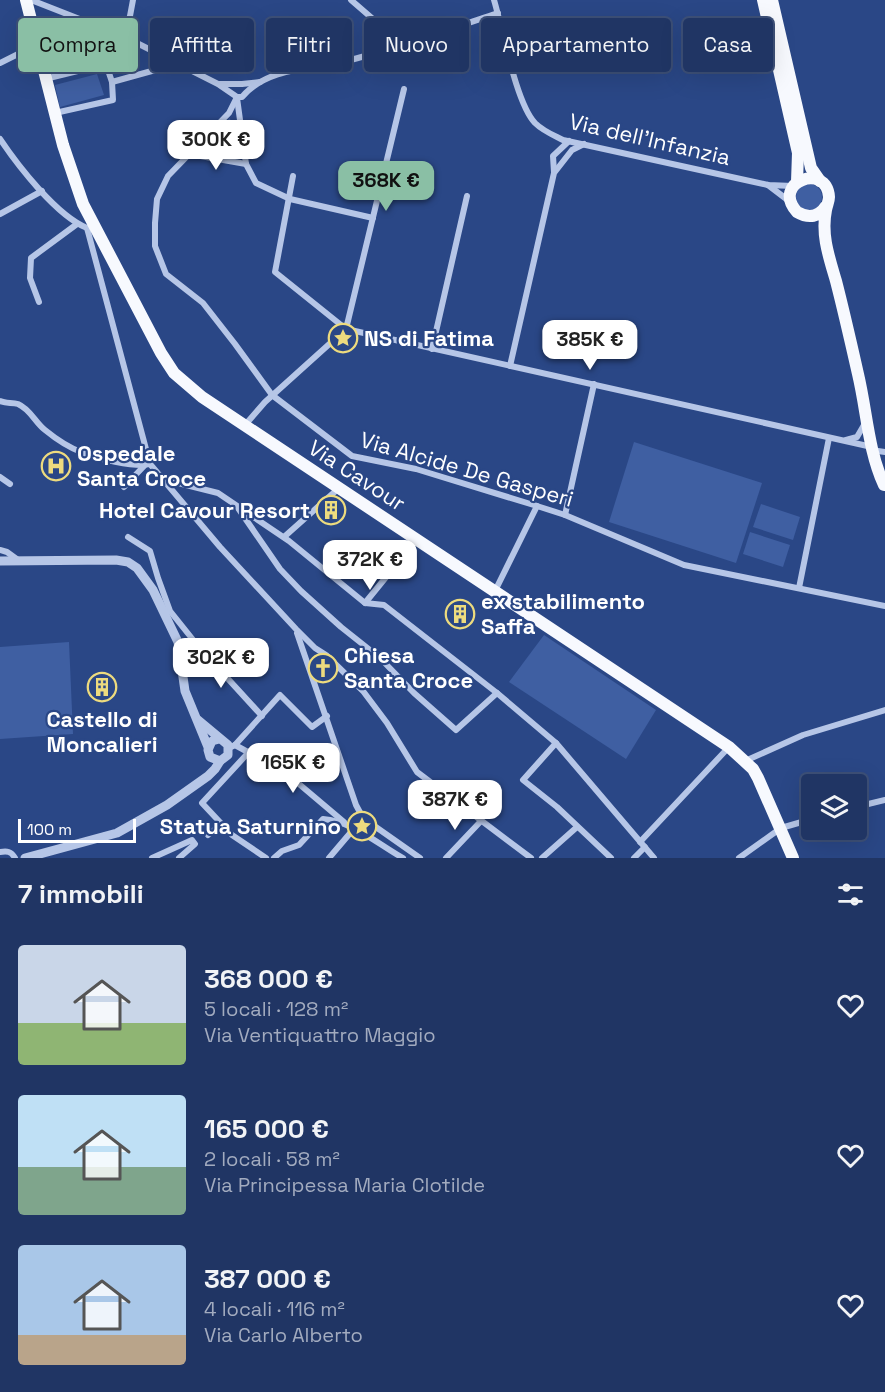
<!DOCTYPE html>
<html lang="it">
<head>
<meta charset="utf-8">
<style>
	:root { --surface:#203564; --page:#283d6a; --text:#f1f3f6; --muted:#a2abbf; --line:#3d5078; --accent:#8abfa5 }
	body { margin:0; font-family:"Space Grotesk",sans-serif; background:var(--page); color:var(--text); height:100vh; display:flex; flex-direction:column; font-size:22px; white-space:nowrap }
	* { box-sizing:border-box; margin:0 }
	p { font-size:20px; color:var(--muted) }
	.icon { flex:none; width:33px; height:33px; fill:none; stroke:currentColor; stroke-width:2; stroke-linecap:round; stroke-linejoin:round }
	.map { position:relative; height:858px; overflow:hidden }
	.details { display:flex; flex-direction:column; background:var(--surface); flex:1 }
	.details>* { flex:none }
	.guide { position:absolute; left:18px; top:18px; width:849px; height:54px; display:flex; gap:12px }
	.tools { position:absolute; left:801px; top:774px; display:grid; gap:12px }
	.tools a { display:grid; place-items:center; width:66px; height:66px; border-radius:6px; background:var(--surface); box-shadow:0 6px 24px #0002,0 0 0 2px var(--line); font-size:30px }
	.scale { position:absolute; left:18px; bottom:15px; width:118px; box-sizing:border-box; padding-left:6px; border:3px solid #fff; border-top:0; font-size:16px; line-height:21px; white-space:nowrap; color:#fff; -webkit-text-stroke:4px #2a4786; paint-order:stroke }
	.price { position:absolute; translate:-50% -51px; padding:0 14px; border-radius:12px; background:#fff; color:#222; font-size:20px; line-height:39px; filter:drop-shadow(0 2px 3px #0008) }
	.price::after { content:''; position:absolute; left:50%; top:36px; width:18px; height:14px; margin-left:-9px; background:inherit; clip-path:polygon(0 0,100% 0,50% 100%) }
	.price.selected { background:var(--accent); color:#111 }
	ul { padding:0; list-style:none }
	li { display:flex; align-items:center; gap:18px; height:150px; padding:0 18px }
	li span { display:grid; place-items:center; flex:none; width:168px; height:120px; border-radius:6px; color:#555 }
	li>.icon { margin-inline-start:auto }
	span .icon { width:72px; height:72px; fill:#fffc; stroke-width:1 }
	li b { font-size:26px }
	h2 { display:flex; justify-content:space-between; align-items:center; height:72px; padding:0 18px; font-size:26px }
	.pill { padding:0 21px; border-radius:6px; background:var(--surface); box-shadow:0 6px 24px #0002,0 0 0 2px var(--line); font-size:21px; line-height:54px }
	.pill.selected { background:var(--accent); color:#111 }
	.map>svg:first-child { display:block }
</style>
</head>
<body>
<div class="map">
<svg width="885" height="858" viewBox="0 0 885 858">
	<rect width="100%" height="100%" fill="#2a4786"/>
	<g fill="#3f5fa2">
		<polygon points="97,74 104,95 60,107 55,85"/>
		<polygon points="230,118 238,160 194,152"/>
		<circle cx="809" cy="197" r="13"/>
		<polygon points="634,442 762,483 736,563 609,522"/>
		<polygon points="761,504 800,517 793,540 753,527"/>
		<polygon points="750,532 790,545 783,567 743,554"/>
		<polygon points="544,635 656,710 626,759 509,682"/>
		<polygon points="69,642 73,734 0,739 0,647"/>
	</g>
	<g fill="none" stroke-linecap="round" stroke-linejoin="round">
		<g stroke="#b6c6e7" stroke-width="6">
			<polyline points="31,0 123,36 218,84 237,97"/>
			<polyline points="351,0 403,45"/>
			<path d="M494 0C503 30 516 103 535 123 543 131 553 135 563 140L768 185 793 186"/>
			<polyline points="105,29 106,64"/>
			<polyline points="123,36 130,16 133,0"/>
			<polyline points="0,63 36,45"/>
			<polyline points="45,79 106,64 112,82 113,100 55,113"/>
			<polyline points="112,82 177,64"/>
			<polyline points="219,84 242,84 260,82"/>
			<polyline points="237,97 229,113 168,176 157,199 155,223 155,246 166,274 203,303 235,344 272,395 352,456 416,469 537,506 565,515 684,565 885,606"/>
			<path d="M237 97H242C269 65 320 69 358 58 405 45 451 29 498 13"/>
			<polyline points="237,98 246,164 256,183 290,199 373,218"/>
			<path d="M0 139C18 166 57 216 87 228"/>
			<polyline points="189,154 246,164"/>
			<polyline points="554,172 553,156 569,141"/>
			<polyline points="293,176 275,272 346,329 872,447"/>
			<polyline points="768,185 789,201"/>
			<polyline points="0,214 42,191"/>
			<polyline points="87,228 150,464 220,547 296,629 315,648 326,655 363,691 387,723 417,772 531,858"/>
			<polyline points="39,302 30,278 31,258 77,224"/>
			<polyline points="432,349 467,196"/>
			<polyline points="510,366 554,173 572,150 584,144"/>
			<path d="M0 401C6 404 12 402 18 404 30 409 35 422 45 430 56 439 68 447 81 452 93 458 137 468 150 464"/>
			<polyline points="245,425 265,402 346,329 404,89"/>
			<polyline points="846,440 857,437 864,425"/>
			<polyline points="878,451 885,452"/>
			<polyline points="0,477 10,484"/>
			<polyline points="162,479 218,493 289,541 365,603 384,605 497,693 556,743 654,858"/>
			<polyline points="124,487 144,466"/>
			<polyline points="238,508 280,569 301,591 341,627 380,658 414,693 456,730 497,693"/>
			<polyline points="565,515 594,384"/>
			<polyline points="128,537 150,551 158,578 170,611 198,646 262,716"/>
			<polyline points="284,537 339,488"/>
			<polyline points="0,550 7,552 18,560"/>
			<polyline points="799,588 829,438"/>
			<polyline points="495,591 537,506"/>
			<polyline points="365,603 417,539"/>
			<polyline points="297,633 356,805 363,818 420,858"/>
			<polyline points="556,743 523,780 557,807 611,858"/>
			<polyline points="235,745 286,773 344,822"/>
			<polyline points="229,748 235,745 280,695 312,727 327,716"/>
			<polyline points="248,753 202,803 232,835 266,858"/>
			<polyline points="745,761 803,735 885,710"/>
			<polyline points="856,807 885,800"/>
			<polyline points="208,835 221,824"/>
			<polyline points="640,842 729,747"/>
			<path d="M0 852C7 851 11 851 15 858"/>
			<polyline points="152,858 192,840 195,844 179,858"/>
			<path d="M274 858 282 851 299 845 323 819C352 821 378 844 403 858"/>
			<polyline points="329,858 363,818"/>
			<polyline points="446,858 481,821"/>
			<polyline points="542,858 577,827"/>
			<polyline points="634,858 645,847"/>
			<polyline points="739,858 781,828 812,819"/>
		</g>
		<g stroke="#b6c6e7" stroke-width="9">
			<polyline points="0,561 116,560 128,562 137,568 153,590 178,642 185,691 208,747"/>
			<polyline points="198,720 228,745 228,755 220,761 210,757 208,750 212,741 219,739"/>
			<polyline points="25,858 117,833 167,805 208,776 215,769 220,761"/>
		</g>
		<g stroke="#f7f9fe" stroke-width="12">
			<polyline points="26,0 63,145 83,204 161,353 174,373 202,397 729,747 753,769 758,778 793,858"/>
			<polyline points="763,0 798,153 797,182"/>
			<polyline points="772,0 811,168 820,181"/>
			<path d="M826 206C819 217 809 219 797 212 770 182 827 162 829 197 829 201 827 205 826 210 821 235 829 257 836 281 844 312 851 343 858 374 867 412 868 450 884 485"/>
		</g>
	</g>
	<defs>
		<g id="sight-ring" transform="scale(1.5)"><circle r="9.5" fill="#2a4786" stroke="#eddb7e" stroke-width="1.5"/><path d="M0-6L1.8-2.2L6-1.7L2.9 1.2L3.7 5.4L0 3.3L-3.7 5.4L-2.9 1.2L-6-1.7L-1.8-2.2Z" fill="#eddb7e"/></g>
		<g id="hospital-ring" transform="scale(1.5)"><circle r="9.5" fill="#2a4786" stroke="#eddb7e" stroke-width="1.5"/><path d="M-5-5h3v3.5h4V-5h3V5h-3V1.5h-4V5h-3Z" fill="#eddb7e"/></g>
		<g id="building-ring" transform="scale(1.5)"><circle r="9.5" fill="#2a4786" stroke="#eddb7e" stroke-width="1.5"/><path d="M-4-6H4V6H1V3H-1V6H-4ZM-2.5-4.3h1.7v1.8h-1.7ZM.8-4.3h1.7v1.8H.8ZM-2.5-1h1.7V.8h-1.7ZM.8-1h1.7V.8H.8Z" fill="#eddb7e"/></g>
		<g id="church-ring" transform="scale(1.5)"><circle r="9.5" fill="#2a4786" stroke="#eddb7e" stroke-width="1.5"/><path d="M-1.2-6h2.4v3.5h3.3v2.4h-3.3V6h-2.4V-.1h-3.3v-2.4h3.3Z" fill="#eddb7e"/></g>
	</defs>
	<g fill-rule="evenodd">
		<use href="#sight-ring" x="343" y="338"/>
		<use href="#hospital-ring" x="56" y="466"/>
		<use href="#building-ring" x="331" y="510"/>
		<use href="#building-ring" x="460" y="614"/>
		<use href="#church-ring" x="323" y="668"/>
		<use href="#building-ring" x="102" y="687"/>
		<use href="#sight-ring" x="362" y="826"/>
	</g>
	<g text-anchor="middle" stroke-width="4.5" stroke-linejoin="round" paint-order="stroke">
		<g font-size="22" fill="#fff" stroke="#2a4786">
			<text transform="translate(650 139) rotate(13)" y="8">Via dell'Infanzia</text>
			<text transform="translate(467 469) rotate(16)" y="8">Via Alcide De Gasperi</text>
			<text transform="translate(357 475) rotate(33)" y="8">Via Cavour</text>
		</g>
		<g font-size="22" font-weight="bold" fill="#fff" stroke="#2a4786" text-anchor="start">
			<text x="364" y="346">NS di Fatima</text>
			<text x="77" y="461">Ospedale<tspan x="77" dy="25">Santa Croce</tspan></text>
			<text x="310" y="518" text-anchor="end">Hotel Cavour Resort</text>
			<text x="481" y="609">ex stabilimento<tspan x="481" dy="25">Saffa</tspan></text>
			<text x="344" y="663">Chiesa<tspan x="344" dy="25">Santa Croce</tspan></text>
			<text x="102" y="727" text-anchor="middle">Castello di<tspan x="102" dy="25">Moncalieri</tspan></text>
			<text x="341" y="834" text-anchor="end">Statua Saturnino</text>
		</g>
	</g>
</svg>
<div class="tools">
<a><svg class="icon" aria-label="layers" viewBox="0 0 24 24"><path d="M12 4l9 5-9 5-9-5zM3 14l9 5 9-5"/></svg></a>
</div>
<div class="scale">100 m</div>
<b class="price" style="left:216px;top:171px">300K €</b>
<b class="price selected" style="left:386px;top:212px">368K €</b>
<b class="price" style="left:590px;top:371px">385K €</b>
<b class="price" style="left:370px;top:591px">372K €</b>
<b class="price" style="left:221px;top:689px">302K €</b>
<b class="price" style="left:293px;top:794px">165K €</b>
<b class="price" style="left:455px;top:831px">387K €</b>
<div class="guide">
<a class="pill selected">Compra</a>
<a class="pill">Affitta</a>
<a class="pill">Filtri</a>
<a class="pill">Nuovo</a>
<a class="pill">Appartamento</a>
<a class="pill">Casa</a>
</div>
</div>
<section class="details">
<h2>7 immobili<svg class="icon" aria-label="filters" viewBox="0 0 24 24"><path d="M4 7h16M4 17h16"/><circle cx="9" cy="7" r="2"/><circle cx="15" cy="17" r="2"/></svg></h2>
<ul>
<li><span style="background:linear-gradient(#c9d6e8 65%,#8fb573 0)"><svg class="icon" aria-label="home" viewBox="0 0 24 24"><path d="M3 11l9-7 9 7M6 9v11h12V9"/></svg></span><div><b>368 000 €</b><p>5 locali · 128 m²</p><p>Via Ventiquattro Maggio</p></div><svg class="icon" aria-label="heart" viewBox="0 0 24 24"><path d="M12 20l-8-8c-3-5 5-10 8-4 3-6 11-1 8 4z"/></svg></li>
<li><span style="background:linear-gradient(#bfe0f5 60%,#7fa58c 0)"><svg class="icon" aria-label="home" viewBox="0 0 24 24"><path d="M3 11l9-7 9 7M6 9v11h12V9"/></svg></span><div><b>165 000 €</b><p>2 locali · 58 m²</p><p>Via Principessa Maria Clotilde</p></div><svg class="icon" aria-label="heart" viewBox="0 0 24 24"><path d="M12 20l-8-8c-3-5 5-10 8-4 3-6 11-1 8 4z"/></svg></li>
<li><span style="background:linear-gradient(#a9c7e8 75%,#b9a48a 0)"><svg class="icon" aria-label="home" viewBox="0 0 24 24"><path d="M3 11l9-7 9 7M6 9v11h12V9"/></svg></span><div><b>387 000 €</b><p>4 locali · 116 m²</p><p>Via Carlo Alberto</p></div><svg class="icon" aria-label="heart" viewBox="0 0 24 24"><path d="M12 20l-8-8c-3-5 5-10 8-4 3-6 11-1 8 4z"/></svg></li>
</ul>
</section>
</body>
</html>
